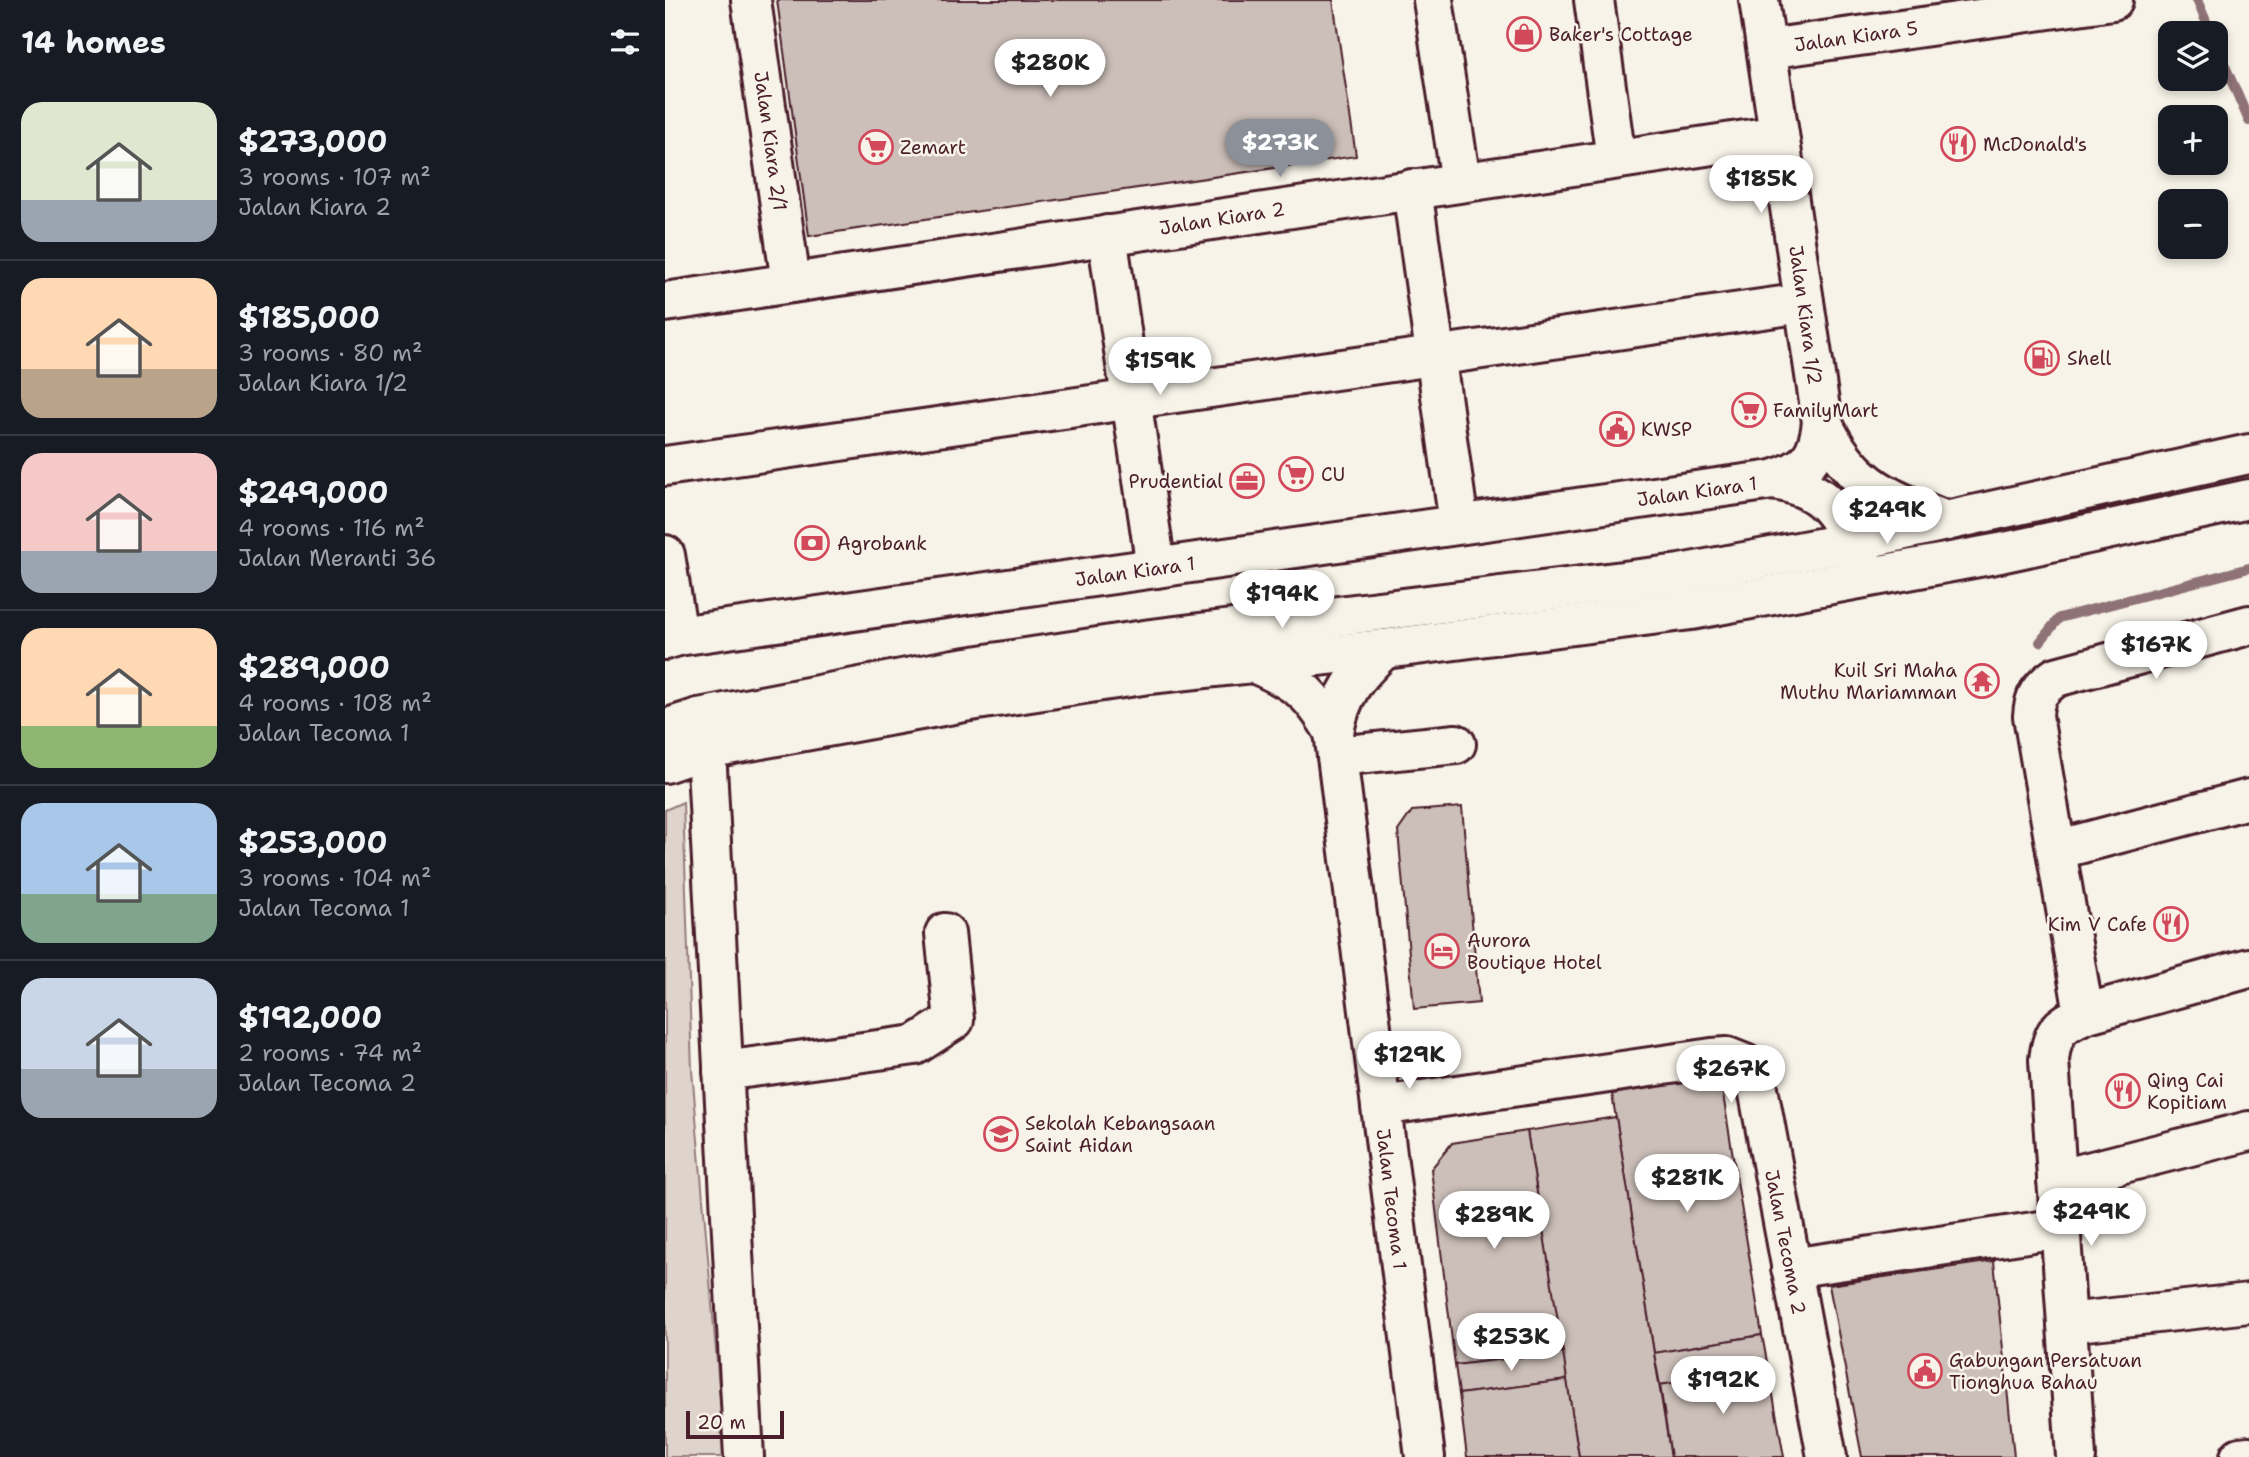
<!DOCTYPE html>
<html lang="en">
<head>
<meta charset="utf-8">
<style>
	:root { --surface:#171b24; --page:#20242c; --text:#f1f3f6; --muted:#9ea1a6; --line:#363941; --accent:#8c9099 }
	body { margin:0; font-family:"Shantell Sans",sans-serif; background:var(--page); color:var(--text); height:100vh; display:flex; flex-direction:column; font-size:26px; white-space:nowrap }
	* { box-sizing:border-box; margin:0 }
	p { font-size:23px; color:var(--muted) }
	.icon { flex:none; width:38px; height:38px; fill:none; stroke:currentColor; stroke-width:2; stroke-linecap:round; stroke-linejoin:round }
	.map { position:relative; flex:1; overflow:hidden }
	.drawer { display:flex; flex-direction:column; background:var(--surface); width:665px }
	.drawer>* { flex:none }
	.tools { position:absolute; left:1493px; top:21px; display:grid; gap:14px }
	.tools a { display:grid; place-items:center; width:70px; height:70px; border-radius:14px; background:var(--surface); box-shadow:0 4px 10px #0003; font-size:35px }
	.scale { position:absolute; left:21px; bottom:18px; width:98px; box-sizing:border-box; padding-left:7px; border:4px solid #4a1f2b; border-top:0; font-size:19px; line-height:24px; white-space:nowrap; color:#4a1f2b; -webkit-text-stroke:5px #f7f3e8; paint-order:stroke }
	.price { position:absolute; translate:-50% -60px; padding:0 16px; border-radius:24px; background:#fff; color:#222; font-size:23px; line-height:46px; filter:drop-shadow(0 2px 4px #0008) }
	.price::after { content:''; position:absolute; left:50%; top:42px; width:21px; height:16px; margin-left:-10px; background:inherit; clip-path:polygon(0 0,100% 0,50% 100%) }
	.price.on { background:var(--accent); color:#fff }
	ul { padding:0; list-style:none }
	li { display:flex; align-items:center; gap:21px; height:175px; padding:0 21px }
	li+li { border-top:2px solid var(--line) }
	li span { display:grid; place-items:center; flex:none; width:196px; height:140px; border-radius:21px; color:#555 }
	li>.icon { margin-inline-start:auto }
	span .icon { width:84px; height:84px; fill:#fffc; stroke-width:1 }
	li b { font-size:30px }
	h2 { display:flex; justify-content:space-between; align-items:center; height:84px; padding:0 21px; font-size:30px }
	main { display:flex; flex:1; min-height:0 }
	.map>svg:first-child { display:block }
</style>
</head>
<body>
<main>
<section class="drawer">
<h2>14 homes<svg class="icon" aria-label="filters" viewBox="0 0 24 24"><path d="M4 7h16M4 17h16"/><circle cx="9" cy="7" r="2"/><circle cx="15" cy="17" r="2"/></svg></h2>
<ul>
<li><span style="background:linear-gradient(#dfe7d0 70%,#9aa5b1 0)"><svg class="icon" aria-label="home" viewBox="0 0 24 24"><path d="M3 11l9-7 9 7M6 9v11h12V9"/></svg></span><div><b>$273,000</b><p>3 rooms · 107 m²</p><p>Jalan Kiara 2</p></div></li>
<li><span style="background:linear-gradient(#ffd9b3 65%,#b9a48a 0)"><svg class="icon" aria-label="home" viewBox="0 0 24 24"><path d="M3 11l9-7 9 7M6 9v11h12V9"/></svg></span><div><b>$185,000</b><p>3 rooms · 80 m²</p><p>Jalan Kiara 1/2</p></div></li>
<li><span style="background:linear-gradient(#f6c9c9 70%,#9aa5b1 0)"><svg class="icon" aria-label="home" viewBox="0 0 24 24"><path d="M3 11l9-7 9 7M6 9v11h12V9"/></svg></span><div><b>$249,000</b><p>4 rooms · 116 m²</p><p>Jalan Meranti 36</p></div></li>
<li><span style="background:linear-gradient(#ffd9b3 70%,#8fb573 0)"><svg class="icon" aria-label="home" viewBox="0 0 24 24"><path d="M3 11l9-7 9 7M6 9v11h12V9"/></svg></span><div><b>$289,000</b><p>4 rooms · 108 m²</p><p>Jalan Tecoma 1</p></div></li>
<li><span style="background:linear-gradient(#a9c7e8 65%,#7fa58c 0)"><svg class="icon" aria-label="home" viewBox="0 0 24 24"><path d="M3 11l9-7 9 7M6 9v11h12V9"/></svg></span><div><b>$253,000</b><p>3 rooms · 104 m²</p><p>Jalan Tecoma 1</p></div></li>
<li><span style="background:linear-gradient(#c9d6e8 65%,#9aa5b1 0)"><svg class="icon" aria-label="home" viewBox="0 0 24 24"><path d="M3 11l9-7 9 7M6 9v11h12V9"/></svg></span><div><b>$192,000</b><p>2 rooms · 74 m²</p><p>Jalan Tecoma 2</p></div></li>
</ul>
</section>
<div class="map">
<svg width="1584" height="1457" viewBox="0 0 1584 1457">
	<rect width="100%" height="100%" fill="#f7f3e8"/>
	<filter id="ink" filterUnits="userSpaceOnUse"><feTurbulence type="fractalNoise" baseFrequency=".0143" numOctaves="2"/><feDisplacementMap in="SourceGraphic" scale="14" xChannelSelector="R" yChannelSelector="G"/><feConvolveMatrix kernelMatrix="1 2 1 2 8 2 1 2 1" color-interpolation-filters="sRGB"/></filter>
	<g filter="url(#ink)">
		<polygon fill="#ded4cc" stroke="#947a7c" stroke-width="2" points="18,802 27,1070 60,1457 0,1457 0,810"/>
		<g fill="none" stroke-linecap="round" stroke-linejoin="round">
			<g stroke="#8e7275" stroke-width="10">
				<polyline points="1532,0 1546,33"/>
				<polyline points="1550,43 1584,121"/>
				<polyline points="1375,642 1394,618 1584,568"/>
			</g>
		</g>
		<g fill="#ccbfb9" stroke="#4a1f2b" stroke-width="2">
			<polygon points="112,0 668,0 691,156 144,236"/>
			<polygon points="797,807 814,1003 749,1009 733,831 747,811"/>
			<polygon points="1055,1076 1097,1335 989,1353 947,1094"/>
			<polygon points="951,1117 989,1353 1006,1457 914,1457 862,1131"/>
			<polygon points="862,1131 898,1352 790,1365 766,1169 787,1143"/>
			<polygon points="1329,1261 1349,1457 1197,1457 1164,1285"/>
			<polygon points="1097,1335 1103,1367 995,1385 989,1353"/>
			<polygon points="898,1352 902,1380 794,1394 790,1365"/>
			<polygon points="1103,1367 1119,1457 1006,1457 995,1385"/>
			<polygon points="902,1380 914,1457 802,1457 794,1394"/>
		</g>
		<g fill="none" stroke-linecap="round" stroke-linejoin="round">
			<g stroke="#4a1f2b" stroke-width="44">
				<g id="minor">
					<polyline points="86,0 126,283"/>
					<polyline points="768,0 796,182"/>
					<polyline points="929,0 951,159"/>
					<polyline points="1102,49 1448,0"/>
					<polyline points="747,189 794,524"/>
					<polyline points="442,235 491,568"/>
					<polyline points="0,302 1114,135"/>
					<polyline points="0,466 1139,303"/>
					<path d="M1108 480C1168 489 1175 521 1201 570"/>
					<polyline points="0,555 13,636"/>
					<path d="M0 640 13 636 1108 480C1142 469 1153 458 1157 422L1094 0"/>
					<path d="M719 649C691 676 676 693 669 732L760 1457"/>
					<path d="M589 663C632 682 645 691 669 732"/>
					<polyline points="34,718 41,749 79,1457"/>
					<polyline points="672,756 791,744"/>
					<polyline points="1391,850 1584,799"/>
					<path d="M1419 1014 1368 716C1369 696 1375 688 1391 677L1584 625"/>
					<polyline points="58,1071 250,1045 289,1020 280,933"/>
					<polyline points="716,1106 1047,1058 1062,1057 1082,1065 1092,1083 1162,1457"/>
					<polyline points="1392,1180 1584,1131"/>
					<polyline points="1126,1268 1395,1228"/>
					<polyline points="1402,1323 1584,1303"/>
					<path d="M1411 1457 1384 1060C1387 1032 1394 1025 1419 1014L1584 968"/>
					<polyline points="1575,1457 1584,1456"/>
				</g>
			</g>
			<g stroke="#4a1f2b" stroke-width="44">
				<g id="major">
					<path d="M1157 422C1186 485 1220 497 1281 521"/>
					<polyline points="0,729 34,718 289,669 486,639 1015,574 1186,542 1584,454"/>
					<polyline points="0,763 41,749 299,702 484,674 719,649 1026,610 1335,553 1584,499"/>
				</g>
			</g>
			<use href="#minor" stroke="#f7f3e8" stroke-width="38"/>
			<use href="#major" stroke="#f7f3e8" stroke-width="38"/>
		</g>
	</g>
	<defs>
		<g id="shop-ring" transform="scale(1.75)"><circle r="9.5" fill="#f7f3e8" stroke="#d1495b" stroke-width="1.5"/><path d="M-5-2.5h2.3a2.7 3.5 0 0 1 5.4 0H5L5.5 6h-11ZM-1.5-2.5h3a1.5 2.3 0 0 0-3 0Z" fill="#d1495b"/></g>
		<g id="restaurant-ring" transform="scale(1.75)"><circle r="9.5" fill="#f7f3e8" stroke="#d1495b" stroke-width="1.5"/><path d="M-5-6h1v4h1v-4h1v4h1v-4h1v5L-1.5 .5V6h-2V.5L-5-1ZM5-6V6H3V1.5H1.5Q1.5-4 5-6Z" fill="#d1495b"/></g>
		<g id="supermarket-ring" transform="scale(1.75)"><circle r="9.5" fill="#f7f3e8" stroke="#d1495b" stroke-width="1.5"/><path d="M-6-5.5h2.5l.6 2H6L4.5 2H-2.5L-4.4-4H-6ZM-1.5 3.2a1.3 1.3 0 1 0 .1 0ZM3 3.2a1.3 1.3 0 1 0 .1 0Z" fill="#d1495b"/></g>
		<g id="fuel-ring" transform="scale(1.75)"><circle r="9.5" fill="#f7f3e8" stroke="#d1495b" stroke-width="1.5"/><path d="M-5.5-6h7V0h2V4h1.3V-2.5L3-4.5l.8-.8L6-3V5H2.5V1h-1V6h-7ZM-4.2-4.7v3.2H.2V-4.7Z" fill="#d1495b"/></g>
		<g id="civic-ring" transform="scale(1.75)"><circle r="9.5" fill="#f7f3e8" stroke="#d1495b" stroke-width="1.5"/><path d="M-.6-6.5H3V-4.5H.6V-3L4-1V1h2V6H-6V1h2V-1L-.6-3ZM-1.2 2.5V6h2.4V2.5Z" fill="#d1495b"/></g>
		<g id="office-ring" transform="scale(1.75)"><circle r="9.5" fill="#f7f3e8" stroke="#d1495b" stroke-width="1.5"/><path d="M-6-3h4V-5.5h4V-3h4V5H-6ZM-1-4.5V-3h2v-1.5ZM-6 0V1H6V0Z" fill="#d1495b"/></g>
		<g id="bank-ring" transform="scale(1.75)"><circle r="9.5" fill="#f7f3e8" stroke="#d1495b" stroke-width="1.5"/><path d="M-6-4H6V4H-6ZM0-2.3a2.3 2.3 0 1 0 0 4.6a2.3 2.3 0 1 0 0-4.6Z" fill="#d1495b"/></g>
		<g id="temple-ring" transform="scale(1.75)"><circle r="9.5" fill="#f7f3e8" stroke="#d1495b" stroke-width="1.5"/><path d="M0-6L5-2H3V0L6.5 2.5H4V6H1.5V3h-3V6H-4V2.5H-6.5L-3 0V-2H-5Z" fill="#d1495b"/></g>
		<g id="hotel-ring" transform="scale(1.75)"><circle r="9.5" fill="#f7f3e8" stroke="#d1495b" stroke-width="1.5"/><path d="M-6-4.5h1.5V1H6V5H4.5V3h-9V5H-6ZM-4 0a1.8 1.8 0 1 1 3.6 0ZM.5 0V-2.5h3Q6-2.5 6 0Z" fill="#d1495b"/></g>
		<g id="school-ring" transform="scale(1.75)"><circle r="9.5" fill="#f7f3e8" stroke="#d1495b" stroke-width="1.5"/><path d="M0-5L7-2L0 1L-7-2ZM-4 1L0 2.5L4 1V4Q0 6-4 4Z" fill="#d1495b"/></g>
	</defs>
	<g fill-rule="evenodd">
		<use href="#shop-ring" x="859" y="34"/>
		<use href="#restaurant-ring" x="1293" y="144"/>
		<use href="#supermarket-ring" x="211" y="147"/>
		<use href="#fuel-ring" x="1377" y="358"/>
		<use href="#supermarket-ring" x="1084" y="410"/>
		<use href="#civic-ring" x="952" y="429"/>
		<use href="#supermarket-ring" x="631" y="474"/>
		<use href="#office-ring" x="582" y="481"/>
		<use href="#bank-ring" x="147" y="543"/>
		<use href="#temple-ring" x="1317" y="681"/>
		<use href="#restaurant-ring" x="1506" y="924"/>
		<use href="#hotel-ring" x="777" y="951"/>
		<use href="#restaurant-ring" x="1458" y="1091"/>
		<use href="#school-ring" x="336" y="1134"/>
		<use href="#civic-ring" x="1260" y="1371"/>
	</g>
	<g text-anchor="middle" stroke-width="5" stroke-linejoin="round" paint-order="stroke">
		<g font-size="19" fill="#4a1f2b" stroke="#f7f3e8" text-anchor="start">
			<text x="884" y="41">Baker's Cottage</text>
			<text x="1318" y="151">McDonald's</text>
			<text x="235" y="154">Zemart</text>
			<text x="1402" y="365">Shell</text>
			<text x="1108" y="417">FamilyMart</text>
			<text x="976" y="436">KWSP</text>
			<text x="656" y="481">CU</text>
			<text x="558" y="488" text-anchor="end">Prudential</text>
			<text x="172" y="550">Agrobank</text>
			<text x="1292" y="677" text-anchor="end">Kuil Sri Maha<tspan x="1292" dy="22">Muthu Mariamman</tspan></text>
			<text x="1482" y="931" text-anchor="end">Kim V Cafe</text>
			<text x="802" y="947">Aurora<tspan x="802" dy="22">Boutique Hotel</tspan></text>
			<text x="1482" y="1087">Qing Cai<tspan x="1482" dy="22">Kopitiam</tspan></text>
			<text x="360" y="1130">Sekolah Kebangsaan<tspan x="360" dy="22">Saint Aidan</tspan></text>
			<text x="1284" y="1367">Gabungan Persatuan<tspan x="1284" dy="22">Tionghua Bahau</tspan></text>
		</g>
		<g font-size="19" fill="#4a1f2b" stroke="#f7f3e8">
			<text transform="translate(1191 36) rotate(-8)" y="7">Jalan Kiara 5</text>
			<text transform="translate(106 141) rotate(82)" y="7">Jalan Kiara 2/1</text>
			<text transform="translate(557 218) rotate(-9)" y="7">Jalan Kiara 2</text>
			<text transform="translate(1141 315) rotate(82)" y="7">Jalan Kiara 1/2</text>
			<text transform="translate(1032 491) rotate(-8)" y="7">Jalan Kiara 1</text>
			<text transform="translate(470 571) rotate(-8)" y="7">Jalan Kiara 1</text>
			<text transform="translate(727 1199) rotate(83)" y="7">Jalan Tecoma 1</text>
			<text transform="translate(1121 1242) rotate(79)" y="7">Jalan Tecoma 2</text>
		</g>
	</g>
</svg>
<div class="tools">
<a><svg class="icon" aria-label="layers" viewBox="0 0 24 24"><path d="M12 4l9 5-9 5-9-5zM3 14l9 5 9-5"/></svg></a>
<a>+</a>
<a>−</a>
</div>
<div class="scale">20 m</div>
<b class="price" style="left:385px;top:99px">$280K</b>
<b class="price on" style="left:615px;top:179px">$273K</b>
<b class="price" style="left:1096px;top:215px">$185K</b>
<b class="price" style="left:495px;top:397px">$159K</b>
<b class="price" style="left:1222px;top:546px">$249K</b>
<b class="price" style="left:617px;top:630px">$194K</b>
<b class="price" style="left:1491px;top:681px">$167K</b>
<b class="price" style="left:744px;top:1091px">$129K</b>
<b class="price" style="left:1066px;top:1105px">$267K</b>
<b class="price" style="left:1022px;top:1214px">$281K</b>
<b class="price" style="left:1426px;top:1248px">$249K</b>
<b class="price" style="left:829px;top:1251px">$289K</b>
<b class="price" style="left:846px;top:1373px">$253K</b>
<b class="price" style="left:1058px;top:1416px">$192K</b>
</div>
</main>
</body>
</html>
